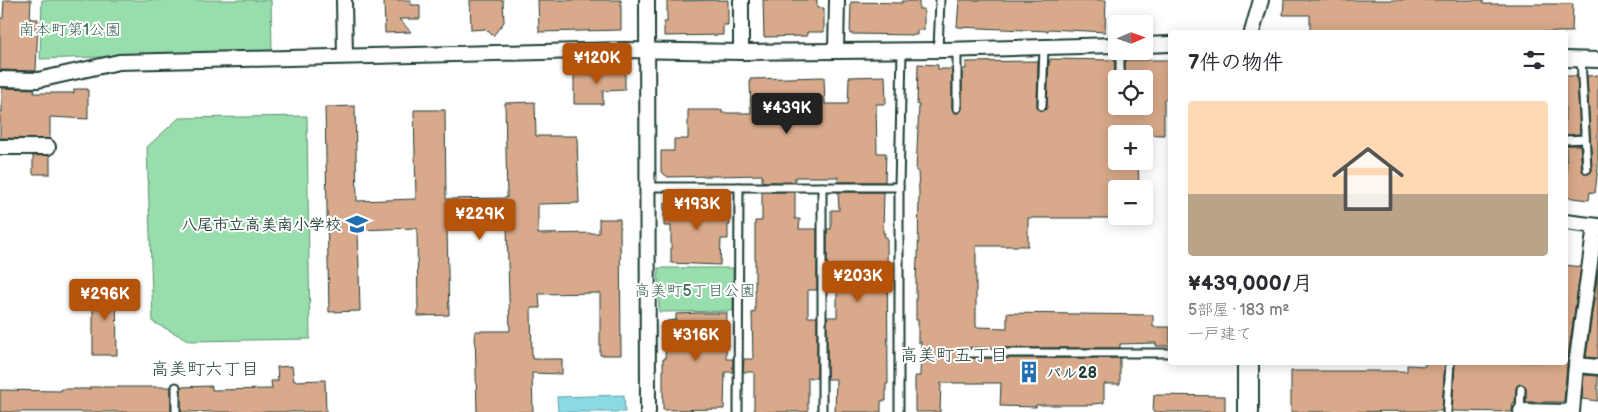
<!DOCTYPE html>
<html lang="ja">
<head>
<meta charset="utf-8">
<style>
	:root { --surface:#fff; --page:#f2f2f3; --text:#2b2b33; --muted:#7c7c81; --line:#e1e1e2; --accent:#b45309 }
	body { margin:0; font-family:"Balsamiq Sans","Klee One",sans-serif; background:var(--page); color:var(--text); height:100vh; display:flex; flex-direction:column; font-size:19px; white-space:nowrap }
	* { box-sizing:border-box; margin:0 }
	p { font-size:16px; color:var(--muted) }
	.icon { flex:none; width:28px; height:28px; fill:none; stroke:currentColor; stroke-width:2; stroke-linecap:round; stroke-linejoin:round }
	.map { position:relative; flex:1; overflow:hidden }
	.details { position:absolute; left:1168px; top:30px; width:400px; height:335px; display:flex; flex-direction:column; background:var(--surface); border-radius:5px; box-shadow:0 2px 12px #0003 }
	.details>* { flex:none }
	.needle { width:32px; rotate:88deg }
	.controls { position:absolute; left:1108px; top:15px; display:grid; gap:10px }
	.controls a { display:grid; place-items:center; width:45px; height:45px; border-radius:5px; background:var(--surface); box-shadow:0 2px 12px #0003; font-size:25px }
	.price { position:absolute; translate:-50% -42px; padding:0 11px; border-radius:5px; background:var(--accent); color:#fff; font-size:16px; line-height:32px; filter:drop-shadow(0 1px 2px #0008) }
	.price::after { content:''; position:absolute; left:50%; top:30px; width:15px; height:11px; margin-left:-8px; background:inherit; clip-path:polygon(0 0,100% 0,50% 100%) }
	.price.active { background:#222; color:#fff }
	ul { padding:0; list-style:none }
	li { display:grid; align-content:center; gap:10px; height:265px; padding:0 20px }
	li+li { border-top:1px solid var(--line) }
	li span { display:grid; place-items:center; height:155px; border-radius:5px; color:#555 }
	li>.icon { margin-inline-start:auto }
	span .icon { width:90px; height:90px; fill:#fffc; stroke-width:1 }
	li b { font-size:21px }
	h2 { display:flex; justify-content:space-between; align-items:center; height:60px; padding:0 20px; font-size:21px }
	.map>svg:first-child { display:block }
</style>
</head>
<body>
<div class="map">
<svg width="1598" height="412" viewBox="0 0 1598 412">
	<rect width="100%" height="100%" fill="#fff"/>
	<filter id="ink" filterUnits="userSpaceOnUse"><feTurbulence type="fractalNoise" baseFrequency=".02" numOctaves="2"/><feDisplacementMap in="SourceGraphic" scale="10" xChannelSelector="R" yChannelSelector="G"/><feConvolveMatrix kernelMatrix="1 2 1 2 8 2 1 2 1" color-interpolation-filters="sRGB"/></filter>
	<g filter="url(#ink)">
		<g fill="#98deac" stroke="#5c8e70">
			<polygon points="42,0 271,0 272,51 40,59"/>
			<polygon points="307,116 310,339 190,341 153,322 147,147 179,118"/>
			<polygon points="658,268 733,268 733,311 659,312"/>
		</g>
		<polygon fill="#8adae6" stroke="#5f9b9f" points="624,395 625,412 558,412 557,397"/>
		<g fill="#d8a98a" stroke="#1f3d34">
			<polygon points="4,0 31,0 30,19 38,19 36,71 0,70 0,18 3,18"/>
			<polygon points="384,0 411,0 411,5 420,5 420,19 399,19 411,32 385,33"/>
			<polygon points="470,0 503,0 504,22 493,36 486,29 471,30"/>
			<polygon points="538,0 621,0 621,30 539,32"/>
			<polygon points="728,0 728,25 723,25 723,35 664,36 664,22 667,22 667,1"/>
			<polygon points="763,0 817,0 817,8 824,8 824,32 807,32 807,36 764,37"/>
			<polygon points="959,0 1106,0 1105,32 1049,29 1048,31 957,27"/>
			<polygon points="1284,0 1483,0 1483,4 1573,4 1572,32 1310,32 1310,15 1283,15"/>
			<polygon points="902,1 919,1 919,9 924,9 924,30 917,30 917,35 850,34 851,2 902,3"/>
			<polygon points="1050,59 1115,60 1114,111 1115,114 1119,116 1123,114 1124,106 1144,106 1144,79 1125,79 1125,60 1170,60 1170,99 1164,99 1164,135 1116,134 1116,161 1138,161 1139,188 1116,188 1116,218 1028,218 1028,246 976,246 976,327 1007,328 1007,313 1153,315 1153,327 1170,327 1170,346 1156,346 1156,343 1120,344 1120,348 968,348 964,350 963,353 965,357 968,358 1120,358 1120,384 1104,384 1104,403 1092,404 1092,405 1036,405 1036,407 1000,406 1001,383 941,383 940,412 915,412 915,376 920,376 921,342 918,342 918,320 916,320 916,281 917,258 918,259 919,192 918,171 916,171 919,105 917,105 918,64 938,65 938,69 952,69 952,108 954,112 957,113 961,111 962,108 962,69 966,69 966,62 1038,61 1037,106 1039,110 1042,111 1046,109 1047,106 1049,62 1050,62"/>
			<polygon points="625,69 625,90 603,91 603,104 574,104 574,74 592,74 592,70"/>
			<polygon points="1598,75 1598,168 1595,193 1590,192 1589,200 1565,197 1565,174 1567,174 1566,145 1580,145 1582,171 1588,174 1592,171 1587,76"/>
			<polygon points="885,76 886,104 876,104 877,153 886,153 885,182 838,182 838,177 795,177 795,182 762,182 762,175 668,177 661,172 661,151 674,151 674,139 688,139 688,110 722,110 722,113 751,113 750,79 824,77 825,104 848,104 849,77"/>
			<polygon points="1565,76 1577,76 1580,134 1566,135 1565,132"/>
			<polygon points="2,88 35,89 34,93 74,93 74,89 88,89 88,119 50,117 50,139 0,138 0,112 2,112"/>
			<polygon points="535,102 536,136 577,136 579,203 538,204 538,234 599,233 599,219 620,219 621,355 600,355 600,293 539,294 540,308 531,308 532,359 562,359 562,374 532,373 533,412 477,412 475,331 510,331 507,227 447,228 449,315 418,316 417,228 358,230 360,311 329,312 325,107 355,106 357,201 416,199 414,110 445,110 446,199 507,198 505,103"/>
			<polygon points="50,155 50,174 33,174 33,156"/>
			<polygon points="762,192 795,192 795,219 800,219 799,229 817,229 817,290 808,290 808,317 817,317 817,378 808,378 808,412 754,412 754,372 743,372 744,359 753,359 752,312 755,312 755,221 762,221"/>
			<polygon points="838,192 884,192 883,233 885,233 884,237 887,237 888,382 888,384 886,384 886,401 881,401 881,412 835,412 836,379 827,379 827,317 837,317 837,290 827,290 827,229 831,229 831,210 839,210"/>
			<polygon points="664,203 730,203 730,225 728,225 728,239 721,239 720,265 671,263 671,226 664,226"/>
			<polygon points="1565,265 1581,267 1567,364 1564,402 1526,402 1526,387 1521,384 1517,386 1516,388 1515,403 1513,403 1512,412 1452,411 1455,362 1565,362"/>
			<polygon points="1598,270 1598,358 1586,357"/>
			<polygon points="93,287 116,287 117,355 93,355"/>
			<polygon points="699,313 727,313 726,359 733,359 733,372 725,372 724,409 663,410 663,359 665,359 667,321 676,320 676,314"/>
			<polygon points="1426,362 1445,362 1442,411 1291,412 1291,371 1407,371 1407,365 1425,366"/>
			<polygon points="292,366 294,381 325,380 326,412 181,412 181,387 212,386 212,390 272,389 271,381 278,381 277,367"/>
			<polygon points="1584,375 1598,376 1598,401 1582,399"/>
			<polygon points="90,387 171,387 171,412 0,412 0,390 61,391 61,389 90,389"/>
			<polygon points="1154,395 1225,396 1225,412 1153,412"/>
		</g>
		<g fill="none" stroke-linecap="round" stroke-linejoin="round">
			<g stroke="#1f3d34" stroke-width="11">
				<g id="lane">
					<polyline points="938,50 940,0"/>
					<polyline points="1581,59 1587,169"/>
					<polyline points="1120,79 1120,51"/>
					<polyline points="1042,106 1044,47"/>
					<polyline points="957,108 957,50"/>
					<polyline points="1119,111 1119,106"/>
					<polyline points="1565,140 1585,139"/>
					<polyline points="647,187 899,187"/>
					<polyline points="968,353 1170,353"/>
					<polyline points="176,387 176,412"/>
					<polyline points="738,412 739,187"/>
					<polyline points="822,412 822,187"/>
					<polyline points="899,412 899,187 902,51"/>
					<polyline points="1447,412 1450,362"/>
					<polyline points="1520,412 1521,389"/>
				</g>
			</g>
			<g stroke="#1f3d34" stroke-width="18">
				<g id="street">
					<polyline points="344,0 345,56"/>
					<polyline points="647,0 648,412"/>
					<polyline points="1252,32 1261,0"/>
					<polyline points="1144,45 1170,44"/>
					<polyline points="836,51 837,0"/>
					<polyline points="741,52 741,0"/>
					<polyline points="1565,59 1598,60"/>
					<polyline points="0,79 38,80 119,62 624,50 741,52 943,50 1116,45"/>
					<polyline points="0,147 48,147"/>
					<polyline points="1565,222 1598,226"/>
					<polyline points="1576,365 1598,367"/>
					<polyline points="1521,411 1569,412"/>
					<polyline points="1572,412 1576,365 1595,226"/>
				</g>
			</g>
			<g stroke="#1f3d34" stroke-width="24">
				<polyline id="secondary" points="1248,362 1248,412"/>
			</g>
			<use href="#lane" stroke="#fff" stroke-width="7"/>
			<use href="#street" stroke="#fff" stroke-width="14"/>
			<use href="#secondary" stroke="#fff" stroke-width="20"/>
		</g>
	</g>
	<defs>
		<g id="school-bare" transform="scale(1.725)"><path d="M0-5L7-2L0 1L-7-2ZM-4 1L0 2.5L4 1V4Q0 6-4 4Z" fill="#1f6fb2" stroke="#fff" stroke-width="2.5" paint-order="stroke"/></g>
		<g id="building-bare" transform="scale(1.725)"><path d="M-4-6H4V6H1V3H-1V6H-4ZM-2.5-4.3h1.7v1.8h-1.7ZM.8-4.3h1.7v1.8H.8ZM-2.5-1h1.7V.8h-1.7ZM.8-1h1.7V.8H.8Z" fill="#1f6fb2" stroke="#fff" stroke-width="2.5" paint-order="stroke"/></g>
	</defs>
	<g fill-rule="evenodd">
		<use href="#school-bare" x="357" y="224"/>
		<use href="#building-bare" x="1029" y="372"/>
	</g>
	<g text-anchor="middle" stroke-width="4" stroke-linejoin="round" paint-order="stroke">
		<g font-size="16" fill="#3d6552" stroke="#fff">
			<text x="70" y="35">南本町第1公園</text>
			<text x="695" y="296">高美町5丁目公園</text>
		</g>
		<g font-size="16" font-weight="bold" fill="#1f3d34" stroke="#fff" text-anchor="end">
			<text x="341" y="230">八尾市立高美南小学校</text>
			<text x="1046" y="378" text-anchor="start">パル28</text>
		</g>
		<g font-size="18" fill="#1f3d34" stroke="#fff">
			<text x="954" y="361">高美町五丁目</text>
			<text x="205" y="375">高美町六丁目</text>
		</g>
	</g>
</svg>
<div class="controls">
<a><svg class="needle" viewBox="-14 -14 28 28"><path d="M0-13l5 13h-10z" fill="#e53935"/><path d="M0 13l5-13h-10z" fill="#7c7c81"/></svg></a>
<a><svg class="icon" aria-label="locate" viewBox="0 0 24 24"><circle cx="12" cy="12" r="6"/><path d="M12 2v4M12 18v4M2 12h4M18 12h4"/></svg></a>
<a>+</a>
<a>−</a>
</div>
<b class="price" style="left:597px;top:85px">¥120K</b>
<b class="price active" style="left:787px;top:135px">¥439K</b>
<b class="price" style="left:697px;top:231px">¥193K</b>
<b class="price" style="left:480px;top:241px">¥229K</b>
<b class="price" style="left:858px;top:303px">¥203K</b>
<b class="price" style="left:105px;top:321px">¥296K</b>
<b class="price" style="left:696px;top:362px">¥316K</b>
<section class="details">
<h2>7件の物件<svg class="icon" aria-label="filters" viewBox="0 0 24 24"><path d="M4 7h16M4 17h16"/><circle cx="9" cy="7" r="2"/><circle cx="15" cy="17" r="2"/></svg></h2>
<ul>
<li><span style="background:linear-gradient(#ffd9b3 60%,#b9a48a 0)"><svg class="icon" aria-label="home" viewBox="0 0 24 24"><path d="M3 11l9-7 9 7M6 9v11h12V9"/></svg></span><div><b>¥439,000/月</b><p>5部屋 · 183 m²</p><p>一戸建て</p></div></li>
</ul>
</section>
</div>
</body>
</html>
